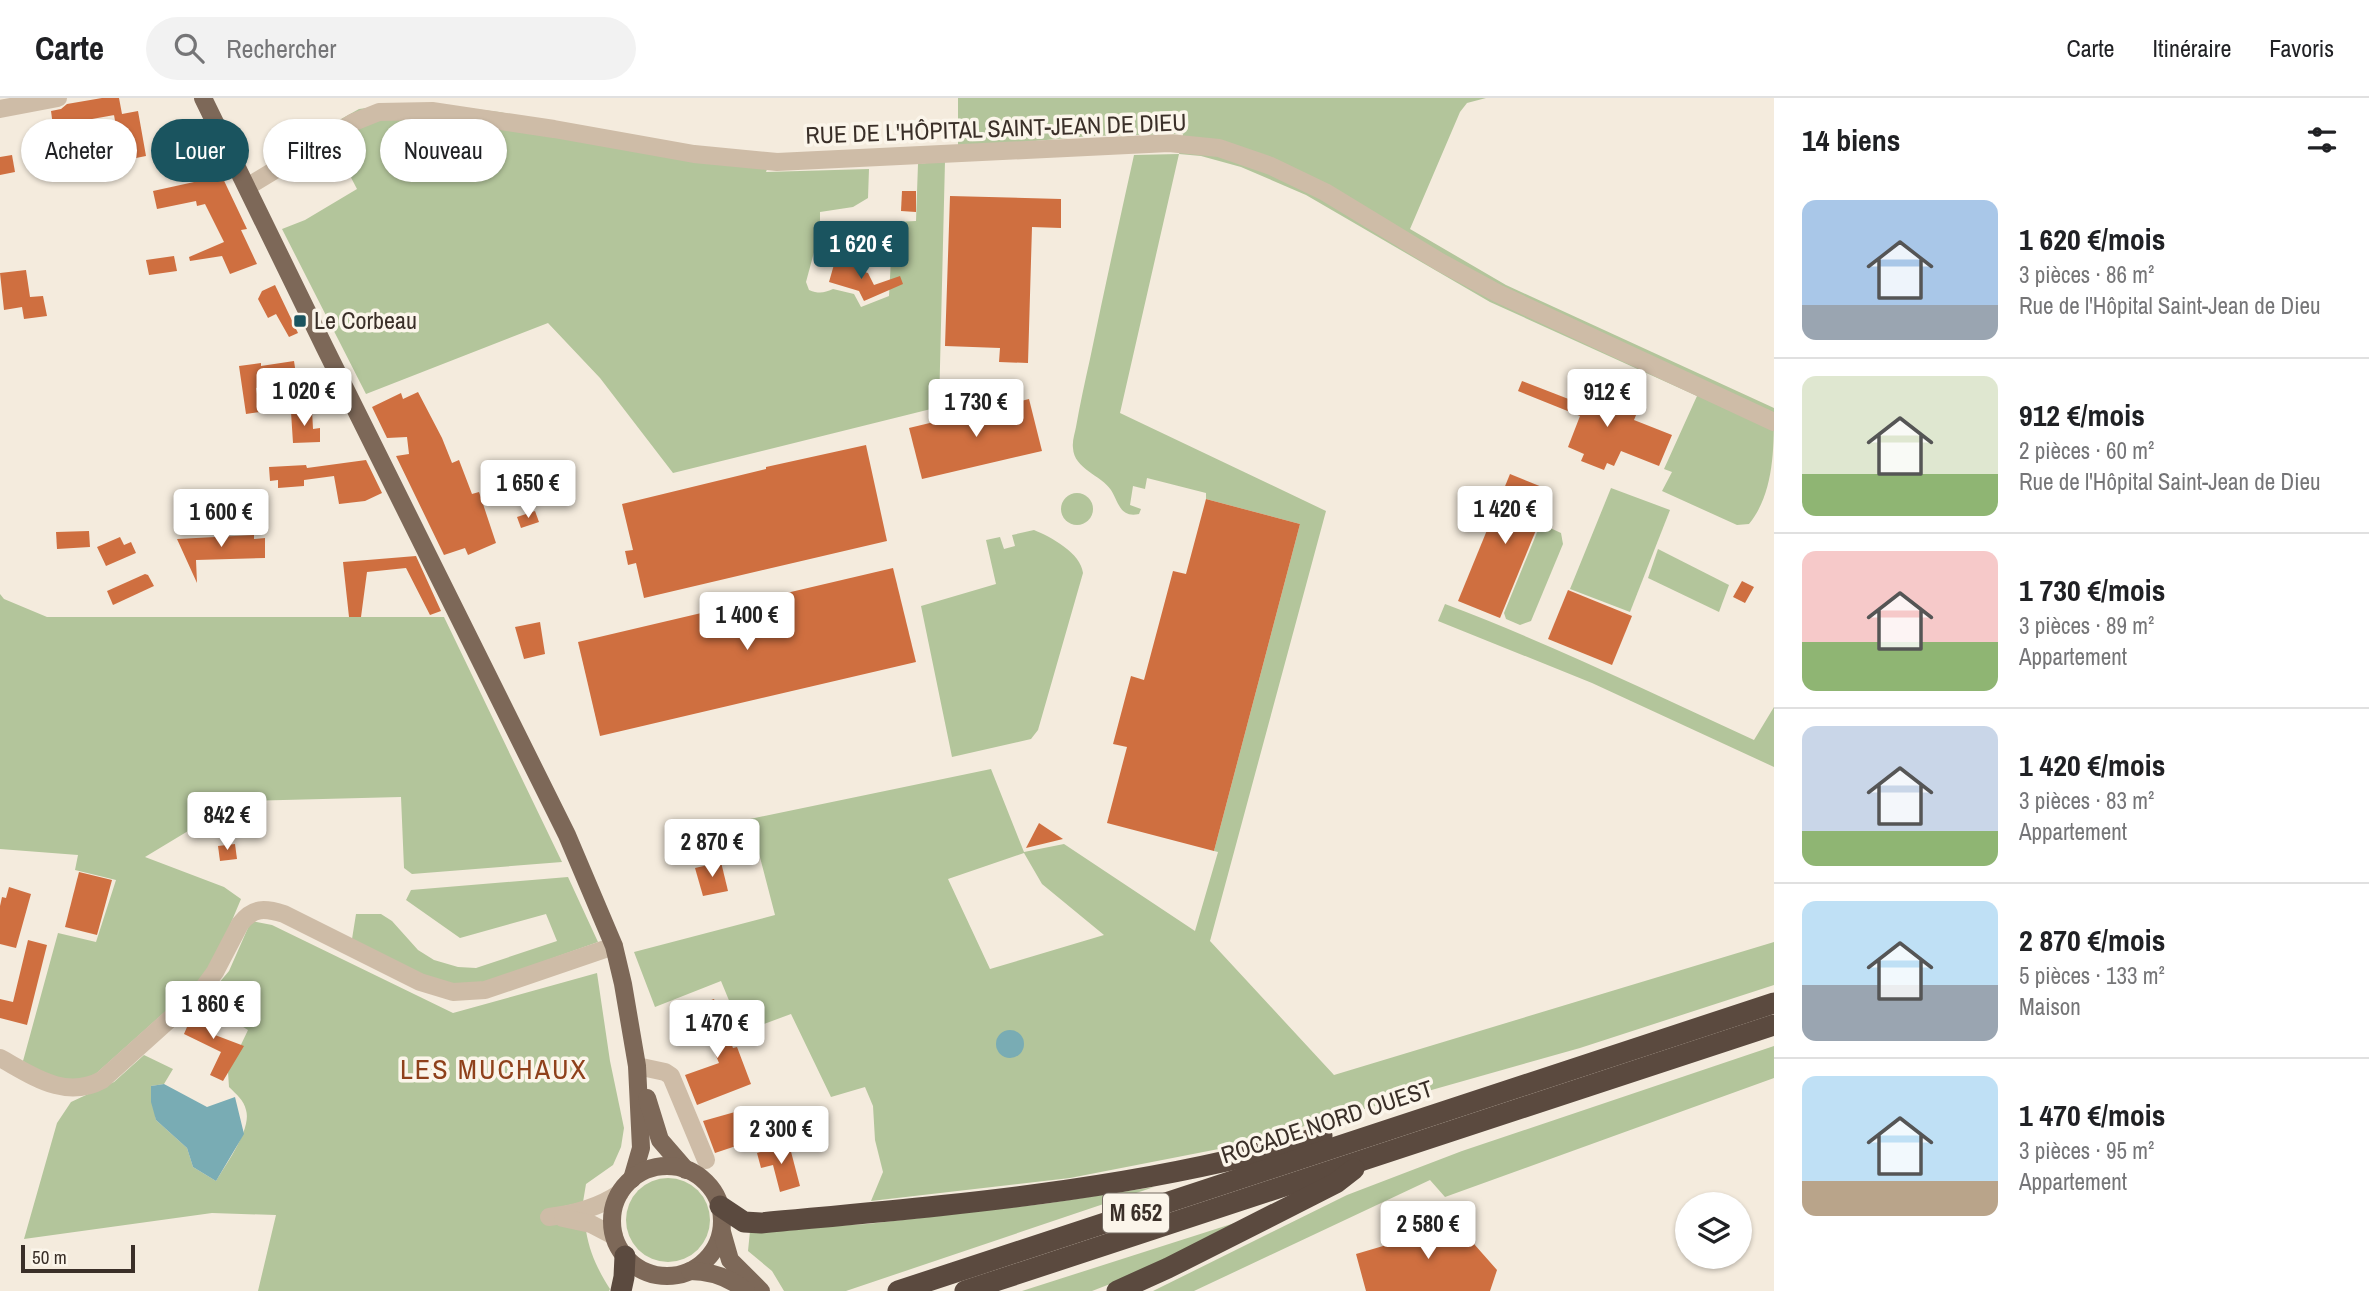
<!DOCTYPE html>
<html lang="fr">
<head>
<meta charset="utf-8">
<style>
	:root { --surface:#fff; --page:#f2f2f2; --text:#202124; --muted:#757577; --line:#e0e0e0; --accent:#1a545f }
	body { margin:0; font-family:"Archivo Narrow",sans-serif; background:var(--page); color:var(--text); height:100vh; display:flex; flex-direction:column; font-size:26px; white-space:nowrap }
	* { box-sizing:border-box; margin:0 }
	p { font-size:23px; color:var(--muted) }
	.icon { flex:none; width:38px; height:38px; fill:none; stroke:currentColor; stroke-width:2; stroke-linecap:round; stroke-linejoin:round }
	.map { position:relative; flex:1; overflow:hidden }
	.drawer { display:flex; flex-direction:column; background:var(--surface); width:595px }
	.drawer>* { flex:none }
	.banner { position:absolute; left:21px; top:21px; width:665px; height:63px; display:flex; gap:14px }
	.buttons { position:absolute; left:1675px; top:1094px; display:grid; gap:14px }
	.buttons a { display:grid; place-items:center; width:77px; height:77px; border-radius:50%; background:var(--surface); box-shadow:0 2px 5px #0004; font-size:35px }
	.scale { position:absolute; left:21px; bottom:18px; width:114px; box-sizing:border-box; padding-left:7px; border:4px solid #3a2f28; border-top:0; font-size:19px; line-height:24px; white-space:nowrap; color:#3a2f28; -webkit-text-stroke:5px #fbf5ea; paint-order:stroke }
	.price { position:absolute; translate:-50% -60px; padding:0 16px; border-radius:7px; background:#fff; color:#222; font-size:23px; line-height:46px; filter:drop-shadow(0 2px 4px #0008) }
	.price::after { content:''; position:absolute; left:50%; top:42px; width:21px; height:16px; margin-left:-10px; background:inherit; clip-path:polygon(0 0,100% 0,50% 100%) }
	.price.on { background:var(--accent); color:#fff }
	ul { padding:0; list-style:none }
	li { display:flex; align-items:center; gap:21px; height:175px; padding:0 28px }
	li+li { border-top:2px solid var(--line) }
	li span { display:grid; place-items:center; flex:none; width:196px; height:140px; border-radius:14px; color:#555 }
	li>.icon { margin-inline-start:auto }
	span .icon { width:84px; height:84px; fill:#fffc; stroke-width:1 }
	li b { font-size:30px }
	h2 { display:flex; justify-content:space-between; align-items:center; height:84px; padding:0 28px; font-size:30px }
	.chip { padding:0 24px; border-radius:32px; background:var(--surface); box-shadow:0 2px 5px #0004; font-size:24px; line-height:63px }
	.chip.on { background:var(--accent); color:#fff }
	header { display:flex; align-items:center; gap:42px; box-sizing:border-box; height:98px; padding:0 35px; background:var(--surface); border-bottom:2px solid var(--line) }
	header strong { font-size:33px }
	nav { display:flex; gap:38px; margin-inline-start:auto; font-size:24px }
	.search { width:490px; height:63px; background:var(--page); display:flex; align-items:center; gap:18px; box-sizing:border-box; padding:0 24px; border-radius:38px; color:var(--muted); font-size:26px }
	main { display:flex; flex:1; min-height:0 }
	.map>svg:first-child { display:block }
</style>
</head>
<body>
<header>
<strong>Carte</strong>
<div class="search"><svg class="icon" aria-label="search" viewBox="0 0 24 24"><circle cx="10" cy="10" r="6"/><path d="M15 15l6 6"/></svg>Rechercher</div>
<nav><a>Carte</a><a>Itinéraire</a><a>Favoris</a></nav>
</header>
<main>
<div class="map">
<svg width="1774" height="1193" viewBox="0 0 1774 1193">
	<rect width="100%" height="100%" fill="#f4ebdd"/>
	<g fill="#b3c59b" fill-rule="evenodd">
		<path d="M958 0H1486L1467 5 1460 14 1410 131 1506 187 1774 310C1774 352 1774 395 1749 426L1737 427 1662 393 1672 374 1664 371 1697 298 1490 204 1306 97 1241 69 1201 58 1179 56 1120 315 1326 413 1210 843 1334 977 1774 844V887L1580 950 1234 1048 1070 1080 871 1103 883 1074 875 1042 873 1008 865 989 831 999 791 916 742 934 721 883 655 909 634 854 775 817 750 721 991 671 1024 754 1064 746 1195 833 1218 754 1214 753 1300 426 1206 401V395L1147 380 1145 391 1133 388 1130 407 1141 411 1139 416C1120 420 1119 405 1111 392 1101 377 1074 371 1073 350 1072 343 1075 335 1076 329 1080 306 1085 283 1090 261 1104 193 1119 125 1134 57L1179 56 1183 36 1090 38 958 50ZM1024 755 1042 786 1104 837 990 871 948 781Z"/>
		<path d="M403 5H428L499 14 712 55 772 58 766 74 869 71 868 100 853 109 820 114V132L806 184 809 192C819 196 824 195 833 191L854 196 861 209 889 198 893 124 916 123 918 66 945 63 939 309 673 375 600 280 548 225 366 296 282 131 305 122 357 91 325 30 359 11Z"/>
		<polygon points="1611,390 1670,412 1630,514 1570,491"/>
		<circle cx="1077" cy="411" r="16"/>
		<polygon points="1548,429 1561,435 1563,446 1531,523 1520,527 1506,521 1504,515 1538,432"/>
		<path d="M1034 432C1051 439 1081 455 1083 475L1038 632 1031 641 952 659 921 508 996 486 986 442 1000 439 1004 451 1015 448 1012 437Z"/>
		<polygon points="1658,451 1729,487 1719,514 1648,480"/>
		<polygon points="0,496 4,501 47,519 444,519 562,764 412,776 404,770 401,699 246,703 203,724 145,759 224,789 241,801 215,863 206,877 90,981 53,982 23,963 58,835 96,844 116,782 75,772 78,757 0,751"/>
		<path d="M1445 506C1551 546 1652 595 1754 642L1774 609V669L1592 585 1438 523Z"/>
		<polygon points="568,779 598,844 471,889 449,890 352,841 356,816 381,816 392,823 418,852 434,862 458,869 476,870 557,843 546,816 460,840 406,802 411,792"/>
		<path d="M251 823 272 827 453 915 597 875 610 963 624 1030 621 1049 613 1067 586 1086 583 1104 546 1112 586 1133C590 1156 598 1172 610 1191L609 1193H258L276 1117 212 1115 24 1141 57 1025 71 1004 114 984 144 957 173 971 164 986 151 988 156 1022 187 1050 193 1069 216 1083C226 1066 252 1031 246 1012 244 1002 236 996 229 989L228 974 248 932 203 904 229 873Z"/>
		<polygon points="1774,948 1774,980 1445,1099 1430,1082 1194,1193 1153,1193 1347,1097 1462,1053"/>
		<circle cx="668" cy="1122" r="42"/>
		<polygon points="1154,1089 846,1193 784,1193 772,1173 748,1153 750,1133 867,1126 1043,1106"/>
		<polygon points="1244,1122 1131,1178 1092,1193 1022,1193"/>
	</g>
	<g fill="#79acb4">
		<circle cx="1010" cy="946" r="14"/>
		<polygon points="164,986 207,1009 235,999 244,1036 216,1083 193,1069 187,1050 156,1022 151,1004 151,988"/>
	</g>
	<g fill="#cf6f40">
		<polygon points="102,0 119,0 122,16 138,13 146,58 101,67 97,45 118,40 114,17 120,16 53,28 51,13 61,11 67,6"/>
		<polygon points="195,37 199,52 208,49 247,131 241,132 257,166 230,176 222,158 190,163 189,159 224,144 205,106 197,108 196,103 157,111 153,93 194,84 175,41"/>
		<polygon points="12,57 15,74 0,77 0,59"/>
		<polygon points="902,93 916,93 916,114 901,113"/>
		<polygon points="950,98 1061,101 1061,130 1032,129 1028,265 999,264 1000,250 945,248"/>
		<polygon points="174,158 177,173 149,177 146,162"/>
		<polygon points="835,163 856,169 856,171 868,175 874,187 900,178 903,186 864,203 859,193 829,184"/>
		<polygon points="26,172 30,199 43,198 47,218 24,221 22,209 4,212 0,175"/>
		<polygon points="275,187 298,235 289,239 276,216 268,220 258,201 262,193"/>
		<polygon points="294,263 297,283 256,290 260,314 246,316 239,268 261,265 261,268"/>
		<polygon points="1522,283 1584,307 1589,295 1617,307 1621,297 1641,305 1634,322 1672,337 1659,368 1621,353 1614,368 1607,365 1604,372 1581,363 1584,356 1568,349 1580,318 1518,293"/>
		<polygon points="418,294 442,340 452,365 459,362 472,396 479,394 496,445 468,457 465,450 444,457 396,358 409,356 407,339 387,340 372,309 401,295 403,301"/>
		<polygon points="1029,301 1042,353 922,381 909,330"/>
		<polygon points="312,312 313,331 320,330 320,344 293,345 291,314"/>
		<polygon points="866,347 887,443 644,500 636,465 628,467 625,453 633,452 622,406 766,371 766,369"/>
		<polygon points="366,362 382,395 365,403 339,406 334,378 304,382 304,388 278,390 278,382 270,383 269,369 306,367 307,370"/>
		<polygon points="1510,376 1552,393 1500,520 1458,503"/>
		<polygon points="1206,401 1300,426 1214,753 1107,725 1127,649 1113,646 1131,578 1144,582 1173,473 1186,476"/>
		<polygon points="535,413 539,424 521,430 517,419"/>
		<polygon points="89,433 90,449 57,451 56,434"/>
		<polygon points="254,437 254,441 265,440 265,460 196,462 197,485 177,441"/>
		<polygon points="120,439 124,447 131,444 136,455 106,468 97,449"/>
		<polygon points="416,458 441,513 430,517 406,470 367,474 361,519 349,519 343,464"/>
		<polygon points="893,470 916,564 600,638 578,544"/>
		<polygon points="145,476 148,477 154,488 113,507 107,493"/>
		<polygon points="1742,483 1754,489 1745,505 1733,499"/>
		<polygon points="1568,492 1632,518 1612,567 1548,541"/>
		<polygon points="540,524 545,556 524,561 515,529"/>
		<polygon points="1039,725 1063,741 1026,750"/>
		<polygon points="235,746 237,761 220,763 218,748"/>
		<polygon points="721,764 728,793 703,798 695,770"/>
		<polygon points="79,774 112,782 97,837 65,829"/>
		<polygon points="9,789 31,796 16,850 0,846 0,808 2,799 6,800"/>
		<polygon points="28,842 47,847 27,927 0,920 0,901 13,904"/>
		<polygon points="714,901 733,950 737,949 751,986 697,1007 685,977 719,965 695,908"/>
		<polygon points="200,909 215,917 213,922 221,926 215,937 244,948 223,983 210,977 221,954 184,936 193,915"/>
		<polygon points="742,1012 751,1043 715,1055 703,1023"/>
		<polygon points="789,1046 800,1088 780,1094 773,1067 761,1070 757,1055"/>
		<polygon points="1444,1112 1497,1172 1490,1193 1366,1193 1356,1156 1417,1138 1413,1121"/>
	</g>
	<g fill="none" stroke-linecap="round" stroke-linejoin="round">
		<g stroke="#cebca7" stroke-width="18">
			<polyline points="0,11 58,0"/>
			<polyline points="247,89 354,24 379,14 432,13 554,31 694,56 777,64 1169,45 1219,50 1271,68 1325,94 1440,164 1497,195 1774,324"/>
			<path d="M0 960C33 978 65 1002 102 982L201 893 215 874 240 826C253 809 265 810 284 816L420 884 453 894 485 892 614 848"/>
			<polyline points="637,968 665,974 671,978 706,1062"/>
			<path d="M549 1119C575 1116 598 1110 620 1095"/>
			<polyline points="563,1120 591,1126 614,1138"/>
		</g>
		<g stroke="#7d6858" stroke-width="18">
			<polyline points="203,0 325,250 567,737 614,848 623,886 637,968 641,1050 632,1081"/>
			<polyline points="647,1000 660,1042 686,1072"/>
			<circle cx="667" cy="1123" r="55"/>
			<polyline points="722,1134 730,1162 761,1193"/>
			<path d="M690 1173C710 1173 730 1180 746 1193"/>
		</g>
		<g stroke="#5b4a3f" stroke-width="21">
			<path d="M720 1108 744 1124 761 1125C950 1107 1139 1093 1322 1038"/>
			<polyline points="621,1193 624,1179 625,1158"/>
			<polyline points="898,1193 1774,905"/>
			<polyline points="965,1193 1774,927"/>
			<polyline points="1117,1193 1168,1170 1336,1085 1354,1071"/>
		</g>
	</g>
	<rect fill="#1a545f" stroke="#fbf5ea" stroke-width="2.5" x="293" y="216" width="14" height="14" rx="3.5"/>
	<g text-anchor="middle" stroke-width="7" stroke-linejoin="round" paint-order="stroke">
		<rect fill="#fbf5ea" stroke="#746a62" stroke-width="2" x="1103" y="1095.5" width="66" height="39" rx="5"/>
		<g font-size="23" font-weight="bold" fill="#3a2f28">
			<text x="1136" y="1123">M 652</text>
		</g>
		<g font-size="24" fill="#3a2f28" stroke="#fbf5ea">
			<text transform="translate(996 31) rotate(-2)" y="8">RUE DE L'HÔPITAL SAINT-JEAN DE DIEU</text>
			<text transform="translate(1327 1024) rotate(-18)" y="8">ROCADE NORD OUEST</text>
		</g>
		<g font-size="24" fill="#3a2f28" stroke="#fbf5ea" text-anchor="start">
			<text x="314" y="231">Le Corbeau</text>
		</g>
		<g font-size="28" letter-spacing="2" fill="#8f411b" stroke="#fbf5ea">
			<text x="494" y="981">LES MUCHAUX</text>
		</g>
	</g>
</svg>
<div class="buttons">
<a><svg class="icon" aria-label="layers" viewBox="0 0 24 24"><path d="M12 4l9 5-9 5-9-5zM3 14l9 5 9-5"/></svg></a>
</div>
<div class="scale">50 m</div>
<b class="price on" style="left:861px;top:183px">1 620 €</b>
<b class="price" style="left:304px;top:330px">1 020 €</b>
<b class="price" style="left:1607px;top:331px">912 €</b>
<b class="price" style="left:976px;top:341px">1 730 €</b>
<b class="price" style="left:528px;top:422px">1 650 €</b>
<b class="price" style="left:1505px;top:448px">1 420 €</b>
<b class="price" style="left:221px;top:451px">1 600 €</b>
<b class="price" style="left:747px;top:554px">1 400 €</b>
<b class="price" style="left:227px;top:754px">842 €</b>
<b class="price" style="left:712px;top:781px">2 870 €</b>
<b class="price" style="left:213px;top:943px">1 860 €</b>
<b class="price" style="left:717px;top:962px">1 470 €</b>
<b class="price" style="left:781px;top:1068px">2 300 €</b>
<b class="price" style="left:1428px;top:1163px">2 580 €</b>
<div class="banner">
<a class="chip">Acheter</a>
<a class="chip on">Louer</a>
<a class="chip">Filtres</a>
<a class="chip">Nouveau</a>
</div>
</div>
<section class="drawer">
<h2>14 biens<svg class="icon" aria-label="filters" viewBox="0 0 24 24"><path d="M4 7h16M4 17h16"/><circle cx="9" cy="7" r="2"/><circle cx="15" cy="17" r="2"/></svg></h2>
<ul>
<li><span style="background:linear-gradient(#a9c7e8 75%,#9aa5b1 0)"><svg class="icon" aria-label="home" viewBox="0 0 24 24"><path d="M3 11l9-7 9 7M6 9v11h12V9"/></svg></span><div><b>1 620 €/mois</b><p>3 pièces · 86 m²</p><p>Rue de l'Hôpital Saint-Jean de Dieu</p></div></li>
<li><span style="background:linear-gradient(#dfe7d0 70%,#8fb573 0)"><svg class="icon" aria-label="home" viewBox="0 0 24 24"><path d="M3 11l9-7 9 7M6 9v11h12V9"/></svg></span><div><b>912 €/mois</b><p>2 pièces · 60 m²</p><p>Rue de l'Hôpital Saint-Jean de Dieu</p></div></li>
<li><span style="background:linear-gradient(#f6c9c9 65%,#8fb573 0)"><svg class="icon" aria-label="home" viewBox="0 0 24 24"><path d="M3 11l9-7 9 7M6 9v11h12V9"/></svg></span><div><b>1 730 €/mois</b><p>3 pièces · 89 m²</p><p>Appartement</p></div></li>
<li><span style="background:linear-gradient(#c9d6e8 75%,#8fb573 0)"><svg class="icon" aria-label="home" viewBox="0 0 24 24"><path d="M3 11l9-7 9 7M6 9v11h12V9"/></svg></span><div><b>1 420 €/mois</b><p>3 pièces · 83 m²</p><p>Appartement</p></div></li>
<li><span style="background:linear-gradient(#bfe0f5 60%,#9aa5b1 0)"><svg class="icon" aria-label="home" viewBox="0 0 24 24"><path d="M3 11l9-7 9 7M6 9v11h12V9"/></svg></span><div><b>2 870 €/mois</b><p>5 pièces · 133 m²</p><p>Maison</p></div></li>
<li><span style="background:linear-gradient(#bfe0f5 75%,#b9a48a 0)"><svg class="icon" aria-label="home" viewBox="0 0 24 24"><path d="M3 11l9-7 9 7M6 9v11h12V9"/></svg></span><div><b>1 470 €/mois</b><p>3 pièces · 95 m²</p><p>Appartement</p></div></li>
</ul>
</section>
</main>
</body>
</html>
